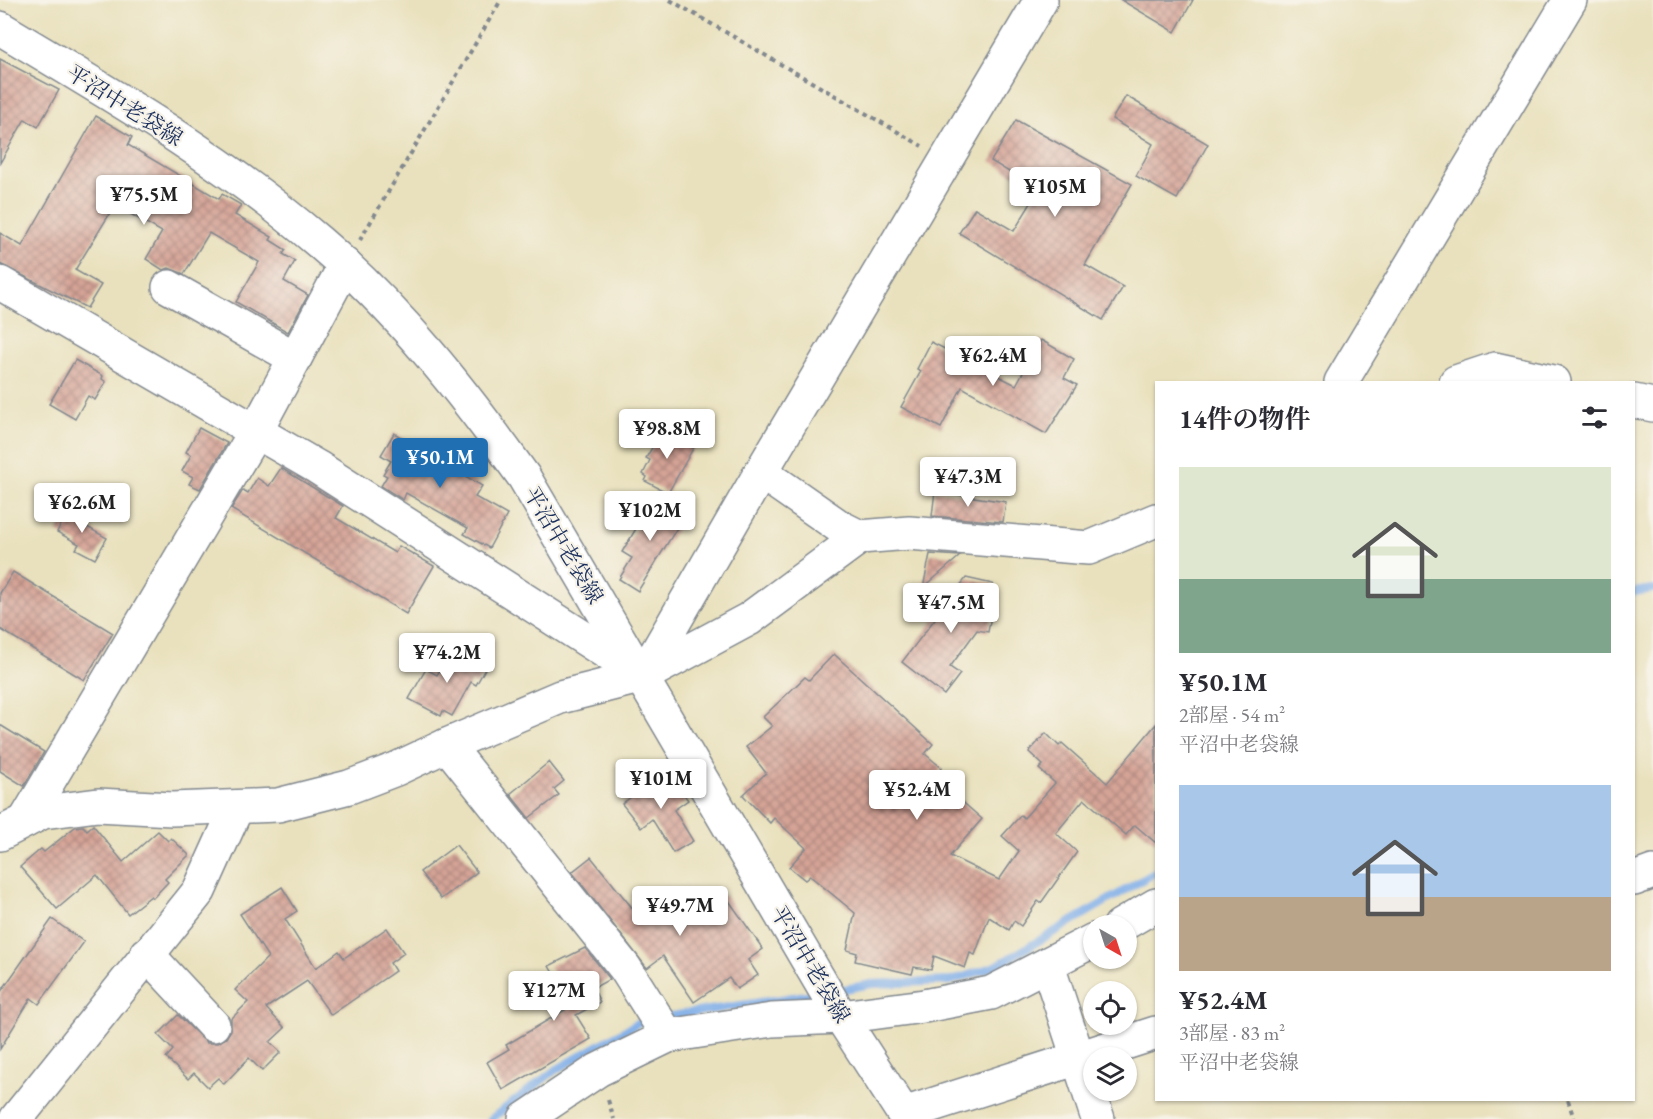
<!DOCTYPE html>
<html lang="ja">
<head>
<meta charset="utf-8">
<style>
	:root { --surface:#fff; --page:#f7f7f7; --text:#2b2b33; --muted:#7c7c81; --accent:#1f6fb2 }
	body { margin:0; font-family:"EB Garamond","Noto Serif JP",serif; background:var(--page); color:var(--text); height:100vh; display:flex; flex-direction:column; font-size:22px; white-space:nowrap }
	* { box-sizing:border-box; margin:0 }
	p { font-size:20px; color:var(--muted) }
	.icon { flex:none; width:33px; height:33px; fill:none; stroke:currentColor; stroke-width:2; stroke-linecap:round; stroke-linejoin:round }
	.map { position:relative; flex:1; overflow:hidden }
	.sheet { position:absolute; left:1155px; top:381px; width:480px; height:720px; display:flex; flex-direction:column; background:var(--surface); border-radius:0px; box-shadow:0 2px 4px #0004 }
	.sheet>* { flex:none }
	.needle { width:39px; rotate:141deg }
	.controls { position:absolute; left:1083px; top:915px; display:grid; gap:12px }
	.controls a { display:grid; place-items:center; width:54px; height:54px; border-radius:50%; background:var(--surface); box-shadow:0 2px 4px #0004; font-size:30px }
	.price { position:absolute; translate:-50% -51px; padding:0 14px; border-radius:6px; background:#fff; color:#222; font-size:20px; line-height:39px; filter:drop-shadow(0 2px 3px #0008) }
	.price::after { content:''; position:absolute; left:50%; top:36px; width:18px; height:14px; margin-left:-9px; background:inherit; clip-path:polygon(0 0,100% 0,50% 100%) }
	.price.selected { background:var(--accent); color:#fff }
	ul { padding:0; list-style:none }
	li { display:grid; align-content:center; gap:12px; height:318px; padding:0 24px }
	li span { display:grid; place-items:center; height:186px; border-radius:0px; color:#555 }
	li>.icon { margin-inline-start:auto }
	span .icon { width:108px; height:108px; fill:#fffc; stroke-width:1 }
	li b { font-size:26px }
	h2 { display:flex; justify-content:space-between; align-items:center; height:72px; padding:0 24px; font-size:26px }
	.map>svg:first-child { display:block }
</style>
</head>
<body>
<div class="map">
<svg width="1653" height="1119" viewBox="0 0 1653 1119">
	<defs>
		<pattern id="building-cross-hatch" width="8" height="8" patternUnits="userSpaceOnUse" patternTransform="scale(1.5)"><rect width="8" height="8" fill="#d6a497"/><path d="M0 0l8 8M0 8l8-8" fill="none" stroke="#ad867e"/></pattern>
	</defs>
	<rect width="100%" height="100%" fill="#f7f3e8"/>
	<filter id="ink" filterUnits="userSpaceOnUse"><feTurbulence type="fractalNoise" baseFrequency=".0167" numOctaves="2"/><feDisplacementMap in="SourceGraphic" scale="12" xChannelSelector="R" yChannelSelector="G"/><feConvolveMatrix kernelMatrix="1 2 1 2 8 2 1 2 1" color-interpolation-filters="sRGB"/></filter>
	<filter id="wash" filterUnits="userSpaceOnUse"><feTurbulence type="fractalNoise" baseFrequency=".008" numOctaves="4" result="noise"/><feDisplacementMap in="SourceGraphic" scale="24" xChannelSelector="R" yChannelSelector="G"/><feGaussianBlur stdDeviation="1.35" result="paint"/><feColorMatrix in="noise" values="0 0 0 0 0 0 0 0 0 0 0 0 0 0 0 0 0 1.4 0 .05"/><feComposite in="paint" operator="in"/></filter>
	<g filter="url(#wash)">
		<rect width="100%" height="100%" fill="#e9e1bd"/>
		<g fill="none" stroke-linecap="round" stroke-linejoin="round">
			<g stroke="#7faee9" stroke-width="8">
				<polyline points="1634,592 1653,589"/>
				<polyline points="834,991 871,984 951,981 996,966 1156,872"/>
				<polyline points="665,1017 819,993"/>
				<polyline points="491,1119 554,1071 641,1021 650,1020"/>
			</g>
		</g>
		<g id="blocks">
			<g fill="url(#building-cross-hatch)">
				<polygon points="1121,0 1193,0 1175,32"/>
				<polygon points="0,59 59,90 38,127 25,119 0,163"/>
				<polygon points="1126,96 1208,144 1177,199 1136,176 1153,144 1112,119"/>
				<polygon points="96,116 132,137 128,145 219,199 222,194 241,205 235,215 272,237 270,240 286,250 283,254 295,261 284,281 308,295 288,332 236,302 259,262 209,233 184,274 169,268 163,270 146,259 162,232 115,205 75,270 101,285 87,308 0,264 0,233 22,246"/>
				<polygon points="1016,120 1132,184 1085,265 1123,287 1103,320 959,233 975,208 1014,231 1039,190 991,161"/>
				<polygon points="1041,340 1074,359 1064,378 1077,385 1046,434 962,387 941,428 901,407 921,371 917,369 931,342 1016,385"/>
				<polygon points="75,360 103,376 102,379 106,382 95,400 88,396 75,419 49,404"/>
				<polygon points="664,427 695,445 668,493 645,481 647,477 643,474 650,460 646,458"/>
				<polygon points="199,428 227,443 200,489 189,484 193,477 182,471 191,455 186,452"/>
				<polygon points="394,433 482,486 475,497 507,515 489,548 464,534 468,528 406,493 403,500 381,486 387,476 383,474 391,461 381,455"/>
				<polygon points="281,468 343,506 336,518 395,553 399,546 434,566 406,614 231,509 243,490 248,493 257,478 269,486"/>
				<polygon points="935,491 1006,502 1003,522 932,516"/>
				<polygon points="655,497 685,515 638,591 619,579 632,558 622,552"/>
				<polygon points="69,510 90,521 87,527 107,538 95,559 76,549 79,544 57,532"/>
				<polygon points="930,554 960,556 923,588"/>
				<polygon points="13,572 113,633 84,680 0,629 0,593"/>
				<polygon points="966,578 993,584 988,611 992,611 988,632 977,630 950,667 960,674 944,695 902,662"/>
				<polygon points="452,648 486,667 476,685 471,682 452,716 443,711 441,716 409,699 426,669 437,675"/>
				<polygon points="834,654 933,744 925,754 942,768 934,777 982,819 950,856 999,880 1019,851 1002,836 1021,815 1024,818 1055,783 1039,769 1043,765 1029,752 1046,733 1059,746 1062,743 1107,783 1156,724 1156,843 1135,825 1126,835 1084,799 1056,833 1077,852 1041,903 1038,901 1021,926 1014,921 1009,930 989,917 975,955 970,953 965,968 934,956 931,970 914,967 912,974 855,961 857,953 847,950 855,913 810,876 805,880 789,867 806,848 774,818 770,823 743,795 766,773 746,747 772,726 763,717 805,677 809,680"/>
				<polygon points="0,725 44,752 24,786 0,771"/>
				<polygon points="549,762 564,781 554,789 559,795 529,818 510,794"/>
				<polygon points="666,770 688,800 674,810 693,841 673,853 652,819 641,828 622,804"/>
				<polygon points="93,825 123,862 158,831 168,841 171,838 189,855 165,879 168,882 153,898 151,896 128,914 97,875 57,909 20,867 41,849 44,852 75,827 83,826 87,830"/>
				<polygon points="456,845 477,872 441,899 420,872"/>
				<polygon points="591,857 638,915 642,913 646,919 666,905 681,926 725,895 763,949 748,960 758,975 737,989 729,978 694,1002 663,956 647,968 572,872"/>
				<polygon points="282,887 297,911 285,919 316,968 339,951 344,958 387,928 404,953 390,963 395,971 331,1015 307,981 266,1008 285,1028 270,1042 281,1052 262,1071 249,1058 224,1084 218,1078 208,1087 194,1073 188,1079 166,1058 173,1050 158,1035 178,1015 207,1043 218,1043 226,1038 231,1030 231,1019 248,1002 235,990 268,957 240,914"/>
				<polygon points="52,919 84,942 39,1004 31,998 0,1049 0,993"/>
				<polygon points="585,948 610,979 593,988 600,1002 576,1015 591,1039 503,1090 487,1062 509,1049 506,1045 565,1010 551,983 557,980 549,966"/>
			</g>
		</g>
	</g>
	<g filter="url(#ink)">
		<use href="#blocks" fill-opacity="0" stroke="#82888e" stroke-width="1.5"/>
		<g fill="none" stroke-linecap="round" stroke-linejoin="round">
			<g stroke="#82888e" stroke-width="36">
				<g id="minor">
					<polyline points="0,283 317,467 643,676"/>
					<polyline points="169,287 295,358"/>
					<polyline points="1341,382 1570,0"/>
					<polyline points="1456,382 1495,369 1554,382"/>
					<polyline points="1634,401 1653,405"/>
					<polyline points="761,472 840,527 860,537 909,533 1089,548 1156,520"/>
					<polyline points="643,676 761,472 1041,0"/>
					<polyline points="447,745 625,968 668,1036"/>
					<polyline points="25,821 256,431 345,265"/>
					<polyline points="0,834 43,812 98,805 172,809 278,805 349,787 396,769 447,745 560,697 643,676 749,619 860,537"/>
					<polyline points="1634,879 1653,872"/>
					<polyline points="1120,926 1156,905"/>
					<polyline points="147,954 213,1025"/>
					<polyline points="1048,966 1098,1119"/>
					<polyline points="904,1114 1156,1033"/>
					<polyline points="16,1119 199,891 237,807"/>
					<polyline points="525,1119 598,1070 668,1036 772,1020 841,1017 924,1006 991,993 1094,940"/>
				</g>
			</g>
			<g stroke="#82888e" stroke-width="36">
				<path id="major" d="M0 28C110 94 221 158 319 242 399 310 464 393 524 477L841 1017 907 1119"/>
			</g>
			<g stroke="#82888e" stroke-width="4" stroke-dasharray="4.5 4.5" stroke-linecap="butt">
				<polyline points="670,0 922,146"/>
				<polyline points="360,240 501,0"/>
				<polyline points="608,1100 614,1119"/>
				<polyline points="1568,1100 1574,1119"/>
			</g>
			<use href="#minor" stroke="#fff" stroke-width="33"/>
			<use href="#major" stroke="#fff" stroke-width="33"/>
		</g>
	</g>
	<g text-anchor="middle" stroke-width="4.5" stroke-linejoin="round" paint-order="stroke">
		<g font-size="22" fill="#1b2f5e" stroke="#f7f3e8">
			<text transform="translate(125 105) rotate(32)" y="8">平沼中老袋線</text>
			<text transform="translate(564 545) rotate(59)" y="8">平沼中老袋線</text>
			<text transform="translate(811 964) rotate(59)" y="8">平沼中老袋線</text>
		</g>
	</g>
</svg>
<div class="controls">
<a><svg class="needle" viewBox="-14 -14 28 28"><path d="M0-13l5 13h-10z" fill="#e53935"/><path d="M0 13l5-13h-10z" fill="#7c7c81"/></svg></a>
<a><svg class="icon" aria-label="locate" viewBox="0 0 24 24"><circle cx="12" cy="12" r="6"/><path d="M12 2v4M12 18v4M2 12h4M18 12h4"/></svg></a>
<a><svg class="icon" aria-label="layers" viewBox="0 0 24 24"><path d="M12 4l9 5-9 5-9-5zM3 14l9 5 9-5"/></svg></a>
</div>
<b class="price" style="left:1055px;top:218px">¥105M</b>
<b class="price" style="left:144px;top:226px">¥75.5M</b>
<b class="price" style="left:993px;top:387px">¥62.4M</b>
<b class="price" style="left:667px;top:460px">¥98.8M</b>
<b class="price selected" style="left:440px;top:489px">¥50.1M</b>
<b class="price" style="left:968px;top:508px">¥47.3M</b>
<b class="price" style="left:82px;top:534px">¥62.6M</b>
<b class="price" style="left:650px;top:542px">¥102M</b>
<b class="price" style="left:951px;top:634px">¥47.5M</b>
<b class="price" style="left:447px;top:684px">¥74.2M</b>
<b class="price" style="left:661px;top:810px">¥101M</b>
<b class="price" style="left:917px;top:821px">¥52.4M</b>
<b class="price" style="left:680px;top:937px">¥49.7M</b>
<b class="price" style="left:554px;top:1022px">¥127M</b>
<section class="sheet">
<h2>14件の物件<svg class="icon" aria-label="filters" viewBox="0 0 24 24"><path d="M4 7h16M4 17h16"/><circle cx="9" cy="7" r="2"/><circle cx="15" cy="17" r="2"/></svg></h2>
<ul>
<li><span style="background:linear-gradient(#dfe7d0 60%,#7fa58c 0)"><svg class="icon" aria-label="home" viewBox="0 0 24 24"><path d="M3 11l9-7 9 7M6 9v11h12V9"/></svg></span><div><b>¥50.1M</b><p>2部屋 · 54 m²</p><p>平沼中老袋線</p></div></li>
<li><span style="background:linear-gradient(#a9c7e8 60%,#b9a48a 0)"><svg class="icon" aria-label="home" viewBox="0 0 24 24"><path d="M3 11l9-7 9 7M6 9v11h12V9"/></svg></span><div><b>¥52.4M</b><p>3部屋 · 83 m²</p><p>平沼中老袋線</p></div></li>
</ul>
</section>
</div>
</body>
</html>
